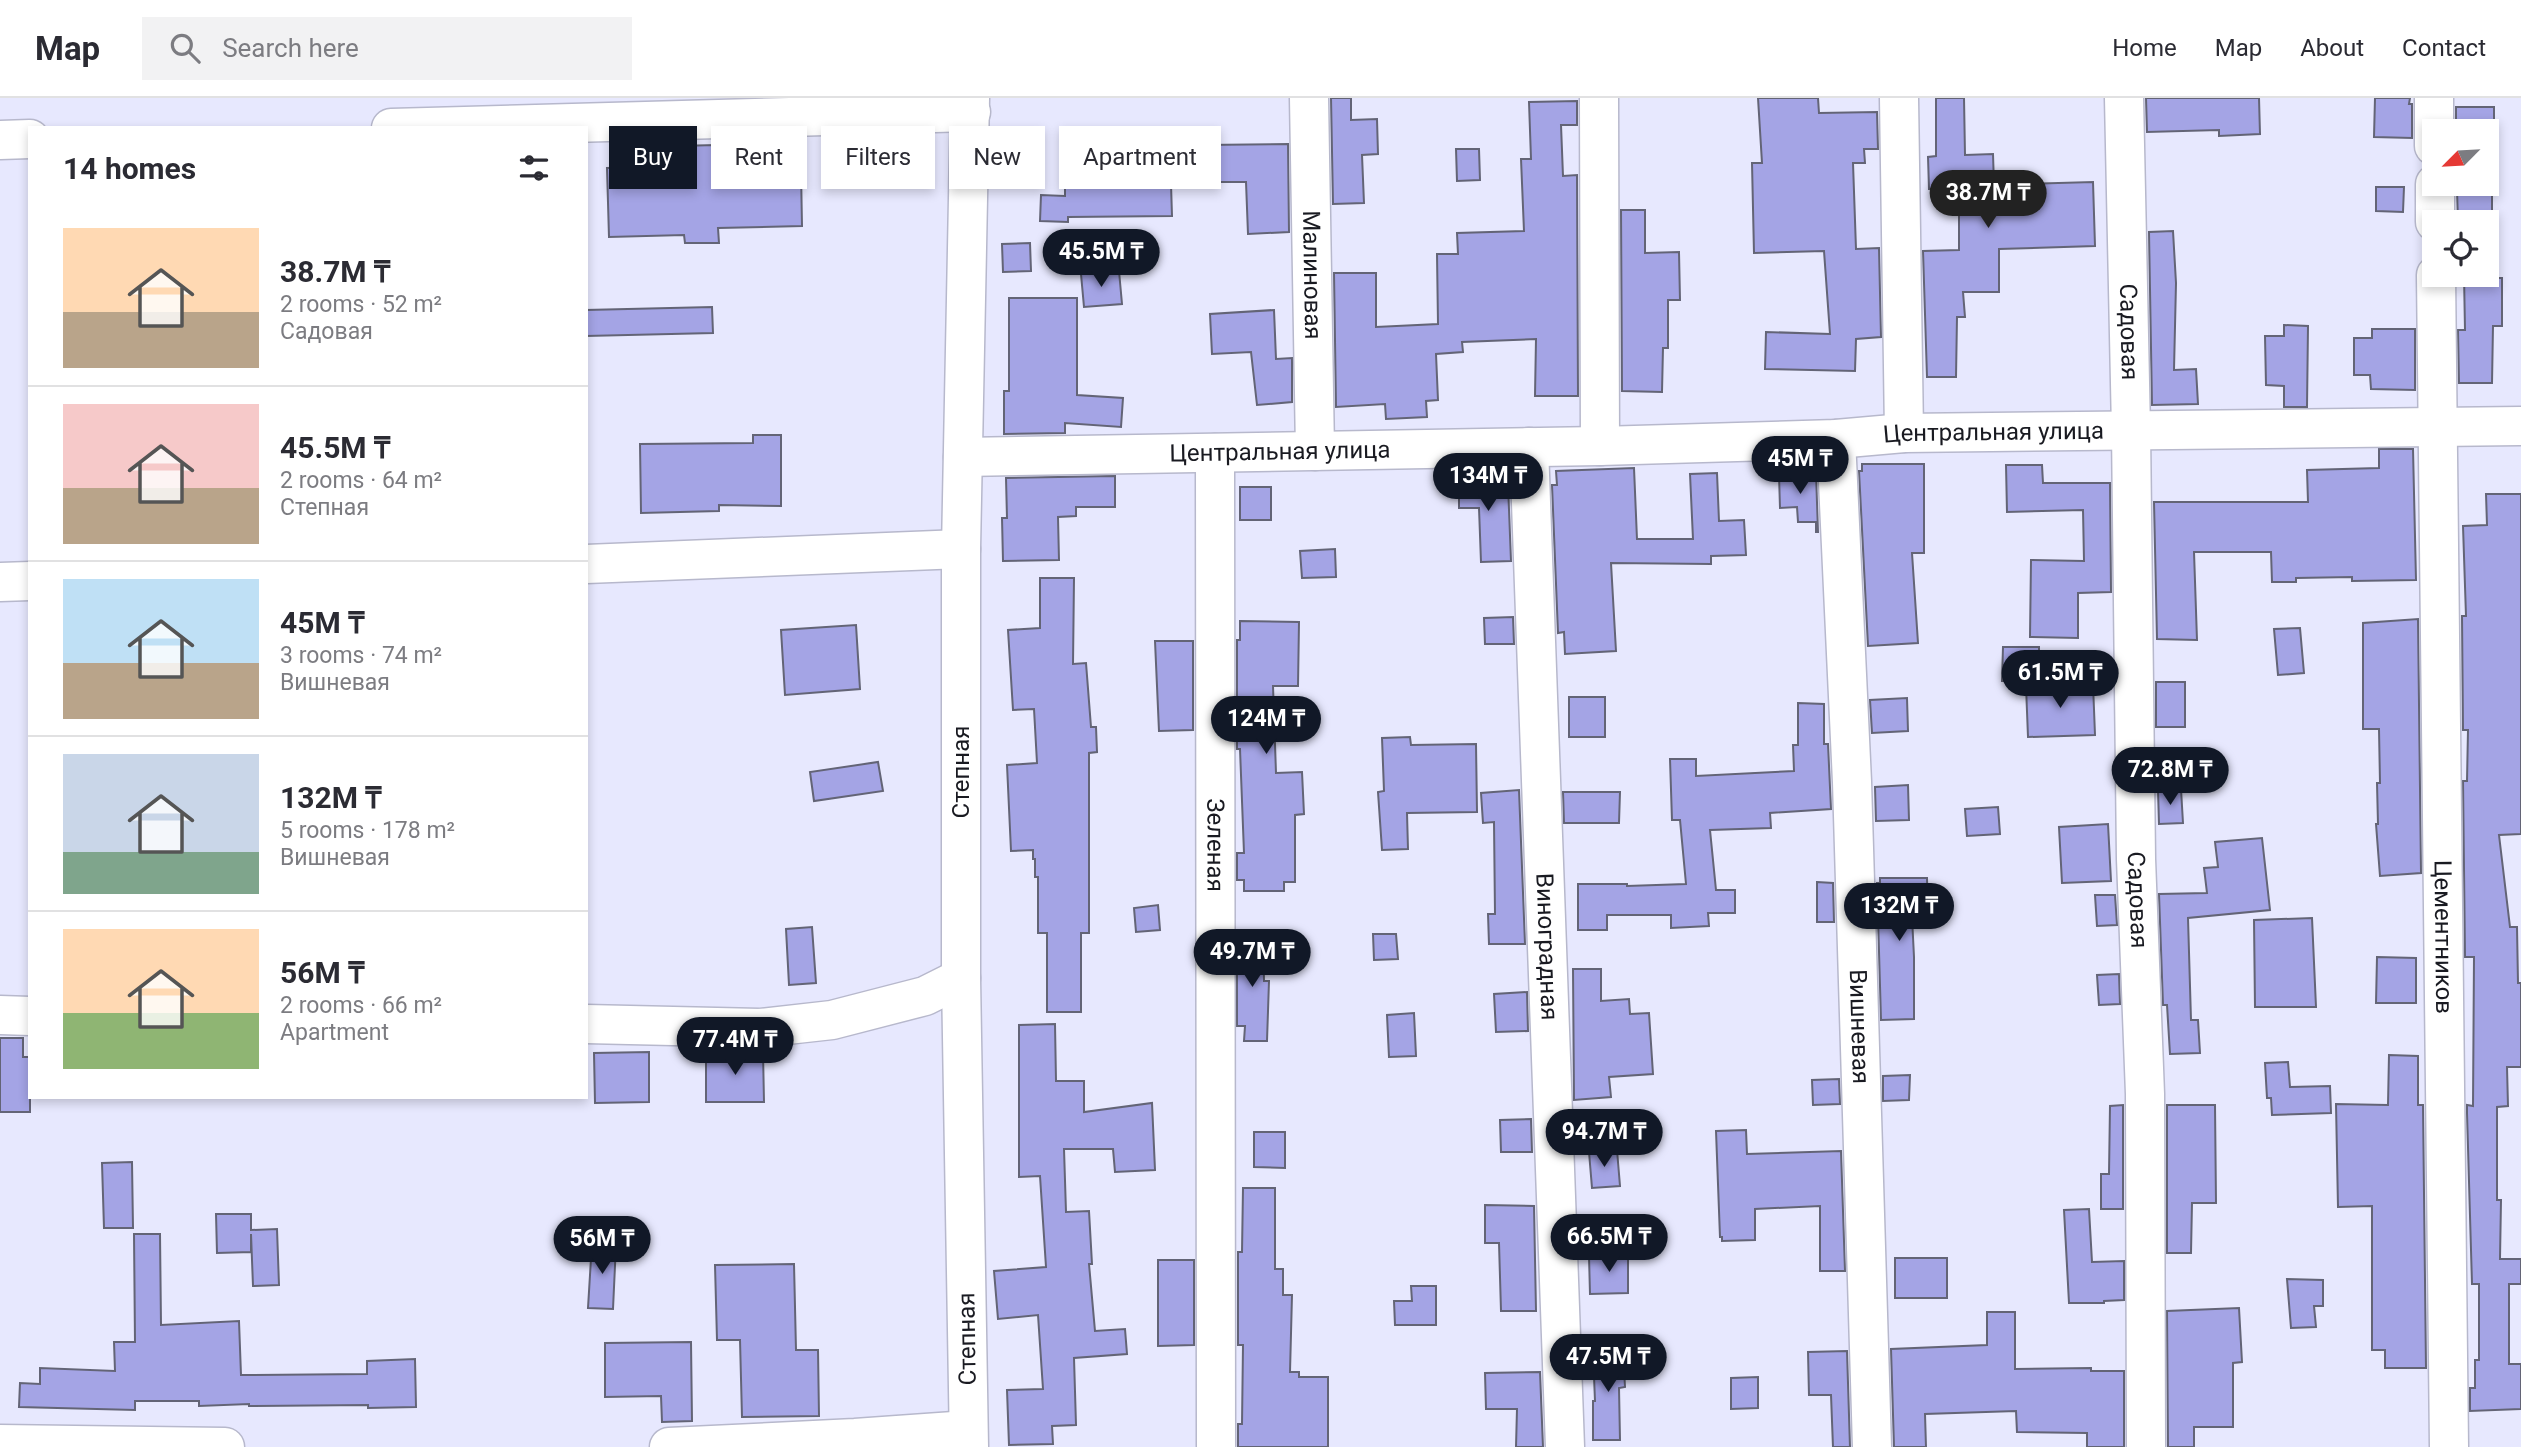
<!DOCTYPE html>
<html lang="en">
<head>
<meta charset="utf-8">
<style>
	:root { --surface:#fff; --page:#f2f2f3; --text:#2b2b33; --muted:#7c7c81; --line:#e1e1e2; --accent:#111827 }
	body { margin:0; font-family:Roboto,sans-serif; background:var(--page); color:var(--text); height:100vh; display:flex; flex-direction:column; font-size:26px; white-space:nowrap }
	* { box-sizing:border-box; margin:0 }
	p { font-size:23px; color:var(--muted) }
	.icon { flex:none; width:38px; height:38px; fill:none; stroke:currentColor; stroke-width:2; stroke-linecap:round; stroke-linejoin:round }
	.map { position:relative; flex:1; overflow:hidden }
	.details { position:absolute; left:28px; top:28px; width:560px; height:973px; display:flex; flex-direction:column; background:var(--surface); border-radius:0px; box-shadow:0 4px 10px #0003 }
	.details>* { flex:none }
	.banner { position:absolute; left:609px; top:28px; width:665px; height:63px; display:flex; gap:14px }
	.needle { width:46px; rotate:246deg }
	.buttons { position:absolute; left:2422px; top:21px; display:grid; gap:14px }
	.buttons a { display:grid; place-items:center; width:77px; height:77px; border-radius:0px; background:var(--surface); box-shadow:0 4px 10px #0003; font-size:35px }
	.price { position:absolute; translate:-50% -60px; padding:0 16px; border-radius:24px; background:var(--accent); color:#fff; font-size:23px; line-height:46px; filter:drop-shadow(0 2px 4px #0008) }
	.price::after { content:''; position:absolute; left:50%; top:42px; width:21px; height:16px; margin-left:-10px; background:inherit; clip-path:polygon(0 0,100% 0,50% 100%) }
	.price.active { background:#222; color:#fff }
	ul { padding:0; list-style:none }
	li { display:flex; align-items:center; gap:21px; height:175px; padding:0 35px }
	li+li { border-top:2px solid var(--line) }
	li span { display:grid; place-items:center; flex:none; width:196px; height:140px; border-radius:0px; color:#555 }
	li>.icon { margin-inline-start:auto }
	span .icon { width:84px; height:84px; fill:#fffc; stroke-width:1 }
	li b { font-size:30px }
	h2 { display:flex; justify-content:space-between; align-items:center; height:84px; padding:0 35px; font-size:30px }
	.chip { padding:0 24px; border-radius:0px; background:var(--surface); box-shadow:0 4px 10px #0003; font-size:24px; line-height:63px }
	.chip.active { background:var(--accent); color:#fff }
	header { display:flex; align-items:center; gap:42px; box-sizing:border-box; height:98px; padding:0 35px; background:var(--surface); border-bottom:2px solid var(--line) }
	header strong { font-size:33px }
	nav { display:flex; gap:38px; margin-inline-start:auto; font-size:24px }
	.search { width:490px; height:63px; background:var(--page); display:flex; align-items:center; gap:18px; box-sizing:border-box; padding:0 24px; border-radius:0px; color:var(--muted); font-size:26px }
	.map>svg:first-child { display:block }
</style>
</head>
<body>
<header>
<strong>Map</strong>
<div class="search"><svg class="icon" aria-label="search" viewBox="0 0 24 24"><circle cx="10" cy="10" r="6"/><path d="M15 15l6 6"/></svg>Search here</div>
<nav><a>Home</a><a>Map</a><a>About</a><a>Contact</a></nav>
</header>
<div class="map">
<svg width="2521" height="1349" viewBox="0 0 2521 1349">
	<rect width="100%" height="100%" fill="#e7e8fe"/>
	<g fill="#a4a4e5" stroke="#636476" stroke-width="2">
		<polygon points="1331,0 1351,0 1351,22 1377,21 1378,56 1362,57 1364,105 1333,106"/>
		<polygon points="1758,0 1818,0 1819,15 1877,14 1878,51 1864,51 1865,65 1853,65 1856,151 1879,150 1881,239 1856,241 1855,273 1765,271 1766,234 1830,236 1824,153 1754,155 1752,65 1762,65"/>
		<polygon points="1936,0 1964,0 1965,57 1993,56 1994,87 2093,84 2095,148 1999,151 1999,194 1963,194 1965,219 1957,219 1956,279 1927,279 1923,153 1959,152 1959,90 1929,91 1928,59 1936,58"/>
		<polygon points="2146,0 2259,0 2260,36 2219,38 2219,32 2147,34"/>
		<polygon points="2375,0 2410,0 2409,6 2412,6 2412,40 2374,39"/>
		<polygon points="1577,3 1577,27 1561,27 1563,78 1577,77 1578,298 1535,298 1536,241 1462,244 1463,254 1436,256 1438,302 1426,303 1427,319 1386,321 1385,306 1336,309 1334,175 1376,175 1376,229 1438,226 1437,156 1458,156 1457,135 1524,133 1521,61 1531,61 1529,4"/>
		<rect x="2456" y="9" width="38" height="24"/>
		<polygon points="1065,36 1096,36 1096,88 1171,86 1172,118 1068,119 1068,124 1040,123 1041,97 1065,98"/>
		<polygon points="1288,46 1289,134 1248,136 1246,84 1203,84 1203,47"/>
		<polygon points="716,47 717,75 801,73 802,128 718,130 719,145 685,145 684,137 609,139 607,70 678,68 677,48"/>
		<polygon points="1456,51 1479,51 1480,82 1457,83"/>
		<polygon points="2376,89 2404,89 2403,114 2376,113"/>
		<polygon points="2457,92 2492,92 2492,124 2458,124"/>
		<polygon points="1621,112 1645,112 1645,155 1679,154 1680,202 1668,202 1668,250 1663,250 1662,294 1622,293"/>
		<polygon points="2173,133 2176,185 2174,272 2196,271 2198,306 2152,307 2149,134"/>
		<polygon points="1030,145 1031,173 1003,174 1002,146"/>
		<polygon points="1119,173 1122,206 1084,209 1081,176"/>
		<polygon points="2464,177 2488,177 2488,180 2502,180 2502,228 2493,228 2492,285 2459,285 2458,232 2465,232"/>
		<polygon points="1009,200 1077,200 1077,297 1123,300 1121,329 1065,325 1065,335 1004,336 1004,293 1009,293"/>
		<polygon points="712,209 713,235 586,238 586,212"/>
		<polygon points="1274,212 1276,261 1292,260 1292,304 1257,307 1251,254 1212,256 1210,216"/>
		<polygon points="2284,227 2308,228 2307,309 2284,309 2284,288 2266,287 2265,238 2284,238"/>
		<polygon points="2372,231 2415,231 2415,292 2371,291 2370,277 2354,277 2354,240 2372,240"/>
		<polygon points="753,337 781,337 781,408 719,407 719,413 641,415 640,346 753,345"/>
		<polygon points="2379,351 2413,351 2416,482 2352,483 2352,479 2296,480 2296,484 2272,484 2271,454 2194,454 2197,542 2157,541 2154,404 2308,404 2307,372 2379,370"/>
		<polygon points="1862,366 1924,366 1924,455 1912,455 1918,545 1868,548 1859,373 1862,373"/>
		<polygon points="2006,367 2042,367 2043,385 2110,385 2111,494 2078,495 2078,540 2030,539 2031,462 2084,463 2083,412 2007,414"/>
		<polygon points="1634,370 1637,441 1693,441 1690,376 1717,375 1719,423 1744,422 1746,457 1711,458 1711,466 1611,465 1616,553 1565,556 1564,534 1558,535 1552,387 1557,387 1556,373"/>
		<polygon points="1459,372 1486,372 1486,385 1508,386 1511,463 1481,464 1479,410 1459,410"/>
		<polygon points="1816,375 1818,434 1816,434 1816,424 1798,424 1797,409 1780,410 1779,377"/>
		<polygon points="1115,378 1115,409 1076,409 1076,418 1058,419 1059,462 1003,463 1002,420 1007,420 1006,380"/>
		<rect x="1240" y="389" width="31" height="33"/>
		<polygon points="2486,396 2521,396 2521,736 2499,737 2510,829 2517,829 2518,885 2521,885 2521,969 2507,969 2508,1008 2497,1009 2497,1102 2501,1102 2500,1161 2521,1161 2521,1186 2509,1186 2509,1266 2521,1266 2521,1311 2470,1313 2470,1290 2475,1290 2475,1262 2479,1262 2479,1186 2472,1186 2467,1015 2467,1007 2473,1008 2474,859 2465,859 2463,683 2467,683 2468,632 2463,632 2462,518 2466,518 2463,428 2487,427"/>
		<polygon points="1335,451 1336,479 1302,480 1300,453"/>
		<polygon points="1040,480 1074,480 1073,566 1086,565 1091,629 1096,629 1097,654 1089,655 1089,835 1081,835 1081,914 1047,914 1047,835 1038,835 1038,779 1035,779 1035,761 1033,761 1033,752 1011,753 1007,667 1037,665 1034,611 1013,612 1008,532 1040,530"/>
		<polygon points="1513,519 1514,546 1485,546 1484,520"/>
		<polygon points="2418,521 2421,775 2380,778 2376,726 2378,726 2377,685 2380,685 2379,631 2363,631 2363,525"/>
		<polygon points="1240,523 1299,524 1298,588 1273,588 1276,675 1302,674 1304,716 1295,717 1295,784 1284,784 1284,793 1244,793 1244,782 1237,782 1237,755 1244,755 1240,651 1237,651 1237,542 1240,542"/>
		<polygon points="856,527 860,591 785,597 781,532"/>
		<polygon points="2300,530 2304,575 2278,577 2274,531"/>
		<polygon points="1155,543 1193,543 1193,632 1159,633"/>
		<polygon points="2003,549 2039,549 2039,583 2002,583"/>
		<rect x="2156" y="584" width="29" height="45"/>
		<polygon points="2093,586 2095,637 2028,639 2026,588"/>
		<rect x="1569" y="599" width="36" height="40"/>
		<polygon points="1907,600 1908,633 1872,635 1870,602"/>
		<polygon points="1798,605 1824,606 1824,646 1828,646 1831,711 1770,715 1771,730 1710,732 1716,792 1735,792 1735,815 1708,815 1709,828 1671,830 1671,817 1607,817 1607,832 1578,832 1578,786 1627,786 1627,788 1686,786 1680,722 1672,722 1670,661 1696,661 1696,678 1794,673 1793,647 1798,647"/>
		<polygon points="1410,639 1411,647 1476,646 1477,714 1407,715 1408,751 1382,752 1378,694 1384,693 1382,640"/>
		<polygon points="878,664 883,693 814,703 810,674"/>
		<polygon points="1908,687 1909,722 1876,723 1875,689"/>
		<polygon points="2181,691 2183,725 2159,726 2158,692"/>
		<polygon points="1519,692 1525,846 1489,846 1488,816 1495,816 1494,724 1483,725 1481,695"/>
		<polygon points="1563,694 1620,694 1619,725 1564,725"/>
		<polygon points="1998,709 2000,736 1967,738 1965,711"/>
		<polygon points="2108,726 2111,783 2062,785 2059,729"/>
		<polygon points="2262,740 2270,812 2188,820 2191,922 2198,922 2200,955 2170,956 2167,907 2163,907 2159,796 2207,795 2204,770 2218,769 2215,744"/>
		<polygon points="1880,780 1927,780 1928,819 1912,819 1914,859 1914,921 1881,922 1877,785 1880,785"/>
		<polygon points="1817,784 1833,785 1834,824 1817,824"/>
		<polygon points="2095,797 2115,797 2117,827 2097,828"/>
		<polygon points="1158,807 1160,832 1136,834 1134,810"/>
		<polygon points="2312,820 2316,909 2255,909 2254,822"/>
		<polygon points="812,829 816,885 789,887 786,831"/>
		<polygon points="1373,836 1396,836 1398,861 1374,862"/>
		<polygon points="1237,838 1263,838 1264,883 1269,883 1267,943 1244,943 1245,928 1237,928"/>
		<polygon points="2377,859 2416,860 2416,905 2376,905"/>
		<polygon points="1573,871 1601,871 1601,903 1629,901 1630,916 1649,915 1653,976 1609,979 1611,999 1574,1002"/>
		<polygon points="2119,876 2120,906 2099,907 2097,877"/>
		<polygon points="1527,894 1528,933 1496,934 1494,896"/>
		<polygon points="1414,915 1416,958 1389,959 1387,917"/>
		<polygon points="1055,926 1056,983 1084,983 1084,1014 1152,1005 1155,1072 1115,1074 1113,1051 1064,1051 1066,1114 1089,1113 1092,1166 1089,1166 1095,1233 1125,1231 1127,1256 1074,1260 1076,1327 1052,1328 1053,1346 1009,1347 1007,1292 1043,1291 1038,1217 998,1221 994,1173 1046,1169 1040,1078 1019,1079 1019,927"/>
		<polygon points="0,940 23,940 23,959 30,959 30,1014 0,1014"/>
		<polygon points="649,954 649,1004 595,1005 594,955"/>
		<polygon points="706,954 763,954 764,1004 706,1004"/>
		<polygon points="2389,957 2418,958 2418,1007 2423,1007 2426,1270 2385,1270 2385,1252 2372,1252 2372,1108 2338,1109 2336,1006 2388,1007"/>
		<polygon points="2288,964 2290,989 2330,988 2331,1015 2272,1017 2271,1000 2267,1000 2265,965"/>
		<polygon points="1910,977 1909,1002 1883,1003 1883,978"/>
		<polygon points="1839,981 1840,1006 1813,1007 1812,982"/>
		<polygon points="2123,1007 2123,1111 2101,1111 2101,1076 2109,1076 2110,1008"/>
		<polygon points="2167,1007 2215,1007 2216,1105 2192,1105 2191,1155 2167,1155"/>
		<polygon points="1531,1021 1532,1054 1501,1054 1500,1022"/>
		<polygon points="1746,1032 1747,1056 1841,1053 1845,1173 1820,1173 1820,1108 1755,1111 1755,1142 1722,1143 1722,1139 1720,1139 1716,1033"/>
		<polygon points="1254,1034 1285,1034 1285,1070 1254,1069"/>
		<polygon points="1617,1052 1620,1088 1592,1090 1589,1054"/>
		<polygon points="132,1064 133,1130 104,1130 102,1065"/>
		<polygon points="1243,1090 1275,1090 1275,1171 1283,1171 1283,1197 1292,1197 1290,1274 1299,1274 1299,1279 1328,1279 1328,1349 1238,1349 1238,1326 1242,1326 1243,1247 1238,1247 1238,1154 1242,1154"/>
		<polygon points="1485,1107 1534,1108 1536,1213 1501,1213 1499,1145 1485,1145"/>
		<polygon points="2089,1111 2092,1164 2124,1163 2124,1202 2104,1203 2104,1205 2069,1205 2064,1112"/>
		<polygon points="216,1116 251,1116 251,1132 277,1131 279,1187 253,1188 251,1136 251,1154 217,1155"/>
		<polygon points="134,1136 160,1136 161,1227 239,1223 241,1277 367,1276 367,1263 415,1261 416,1309 368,1310 368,1307 249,1308 249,1306 199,1308 199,1303 135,1303 135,1312 19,1309 20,1285 40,1286 40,1270 115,1273 114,1244 135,1244"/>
		<polygon points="592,1144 616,1146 613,1211 588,1210"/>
		<polygon points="1628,1157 1628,1195 1590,1196 1589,1158"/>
		<rect x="1895" y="1160" width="52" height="40"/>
		<polygon points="1158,1162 1194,1162 1194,1247 1158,1248"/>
		<polygon points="794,1166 796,1252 818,1252 819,1318 742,1319 740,1242 717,1242 715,1167"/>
		<polygon points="2287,1181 2323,1182 2323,1208 2314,1208 2316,1229 2291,1230"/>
		<polygon points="1411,1188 1436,1188 1436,1227 1395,1227 1394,1203 1412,1203"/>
		<polygon points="2239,1210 2242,1264 2233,1265 2233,1329 2194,1329 2194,1349 2168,1349 2167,1213"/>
		<polygon points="1987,1214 2015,1214 2015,1271 2091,1270 2091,1273 2124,1273 2124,1349 2087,1349 2087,1335 2017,1334 2016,1313 1925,1316 1926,1349 1894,1349 1891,1251 1987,1247"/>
		<polygon points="691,1244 692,1323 662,1324 661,1298 605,1299 605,1245"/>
		<polygon points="1623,1252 1625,1289 1619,1290 1620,1342 1593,1342 1593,1303 1595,1303 1593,1253"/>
		<polygon points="1847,1253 1850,1349 1833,1349 1831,1297 1809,1297 1808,1254"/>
		<polygon points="1540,1274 1543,1349 1516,1349 1517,1311 1486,1311 1485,1275"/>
		<polygon points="1758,1279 1758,1310 1731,1311 1731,1280"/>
	</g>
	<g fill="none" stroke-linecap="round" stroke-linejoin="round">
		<g stroke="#b7b8cc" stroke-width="41">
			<g id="minor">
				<path id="s1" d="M1309 0 1315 353"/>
				<polyline points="1599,0 1600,348"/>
				<polyline points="1899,0 1904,335"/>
				<path id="s2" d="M2124 0 2131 332 2136 761 2145 996 2146 1349"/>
				<polyline points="2434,0 2434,48"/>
				<polyline points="391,30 971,14"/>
				<polyline points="0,42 30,41"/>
				<polyline points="2435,86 2435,124"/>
				<path id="s3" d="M2436 177 2449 1349"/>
				<path id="s4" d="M1836 341 1852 684 1872 1349"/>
				<path id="s5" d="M1529 349 1565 1349"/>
				<path id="s6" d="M1215 355 1216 1349"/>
				<path id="s7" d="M963 359 1600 348 1836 341 1904 335 2521 328"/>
				<polyline points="586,466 961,451"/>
				<polyline points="0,484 30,483"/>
				<polyline points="0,917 30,918"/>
				<polyline points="586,926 760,930 832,922 925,898 961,880"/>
				<polyline points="0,1346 225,1349"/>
				<polyline points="669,1349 855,1340 968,1332"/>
				<polyline points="969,1349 961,880 961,451 970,0"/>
			</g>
		</g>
		<use href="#minor" stroke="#fff" stroke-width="38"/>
	</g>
	<g text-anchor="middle" stroke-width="6" stroke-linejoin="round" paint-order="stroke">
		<g font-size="24" fill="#191a21" stroke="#fff">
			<text dy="8" stroke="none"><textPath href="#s1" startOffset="177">Малиновая</textPath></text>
			<text dy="8" stroke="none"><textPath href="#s2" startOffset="234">Садовая</textPath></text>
			<text dy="8" stroke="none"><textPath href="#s7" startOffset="1031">Центральная улица</textPath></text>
			<text dy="8" stroke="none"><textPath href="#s7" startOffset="317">Центральная улица</textPath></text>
			<text transform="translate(961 674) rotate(-90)" y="8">Степная</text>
			<text dy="8" stroke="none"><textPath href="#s6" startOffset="392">Зеленая</textPath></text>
			<text dy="8" stroke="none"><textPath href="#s2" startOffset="802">Садовая</textPath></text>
			<text dy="8" stroke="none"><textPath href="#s3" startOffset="662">Цементников</textPath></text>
			<text dy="8" stroke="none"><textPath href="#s5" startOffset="500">Виноградная</textPath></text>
			<text dy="8" stroke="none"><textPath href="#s4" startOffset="588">Вишневая</textPath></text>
			<text transform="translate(967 1241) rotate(-91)" y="8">Степная</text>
		</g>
	</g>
</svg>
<div class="buttons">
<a><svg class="needle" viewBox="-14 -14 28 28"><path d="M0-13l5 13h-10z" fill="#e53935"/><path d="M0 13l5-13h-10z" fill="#7c7c81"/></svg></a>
<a><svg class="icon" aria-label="locate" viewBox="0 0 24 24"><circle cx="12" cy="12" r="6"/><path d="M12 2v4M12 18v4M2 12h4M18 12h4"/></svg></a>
</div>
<b class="price active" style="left:1988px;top:132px">38.7M ₸</b>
<b class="price" style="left:1101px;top:191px">45.5M ₸</b>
<b class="price" style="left:1800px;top:398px">45M ₸</b>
<b class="price" style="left:1488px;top:415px">134M ₸</b>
<b class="price" style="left:2060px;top:612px">61.5M ₸</b>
<b class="price" style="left:1266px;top:658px">124M ₸</b>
<b class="price" style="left:2170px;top:709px">72.8M ₸</b>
<b class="price" style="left:1899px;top:845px">132M ₸</b>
<b class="price" style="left:1252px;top:891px">49.7M ₸</b>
<b class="price" style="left:735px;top:979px">77.4M ₸</b>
<b class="price" style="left:1604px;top:1071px">94.7M ₸</b>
<b class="price" style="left:1609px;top:1176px">66.5M ₸</b>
<b class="price" style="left:602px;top:1178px">56M ₸</b>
<b class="price" style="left:1608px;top:1296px">47.5M ₸</b>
<div class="banner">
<a class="chip active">Buy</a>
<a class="chip">Rent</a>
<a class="chip">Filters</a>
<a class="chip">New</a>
<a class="chip">Apartment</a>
</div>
<section class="details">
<h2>14 homes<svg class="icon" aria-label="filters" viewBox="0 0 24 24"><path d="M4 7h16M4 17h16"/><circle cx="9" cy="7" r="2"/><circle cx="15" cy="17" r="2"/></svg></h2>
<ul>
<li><span style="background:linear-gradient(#ffd9b3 60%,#b9a48a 0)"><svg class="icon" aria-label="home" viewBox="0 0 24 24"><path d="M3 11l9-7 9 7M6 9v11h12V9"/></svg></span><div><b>38.7M ₸</b><p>2 rooms · 52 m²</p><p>Садовая</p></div></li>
<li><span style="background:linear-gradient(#f6c9c9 60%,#b9a48a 0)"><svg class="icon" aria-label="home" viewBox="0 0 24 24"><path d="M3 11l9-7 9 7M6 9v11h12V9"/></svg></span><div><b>45.5M ₸</b><p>2 rooms · 64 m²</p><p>Степная</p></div></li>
<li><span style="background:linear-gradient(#bfe0f5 60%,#b9a48a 0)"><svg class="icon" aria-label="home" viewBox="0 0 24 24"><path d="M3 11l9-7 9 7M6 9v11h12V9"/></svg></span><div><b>45M ₸</b><p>3 rooms · 74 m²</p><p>Вишневая</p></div></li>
<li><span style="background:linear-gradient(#c9d6e8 70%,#7fa58c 0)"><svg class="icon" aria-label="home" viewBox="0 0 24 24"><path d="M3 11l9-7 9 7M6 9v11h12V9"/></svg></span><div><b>132M ₸</b><p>5 rooms · 178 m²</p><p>Вишневая</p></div></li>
<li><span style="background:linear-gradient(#ffd9b3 60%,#8fb573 0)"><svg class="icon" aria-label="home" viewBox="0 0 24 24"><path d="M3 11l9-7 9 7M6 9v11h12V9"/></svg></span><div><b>56M ₸</b><p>2 rooms · 66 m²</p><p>Apartment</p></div></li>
</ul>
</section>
</div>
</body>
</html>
